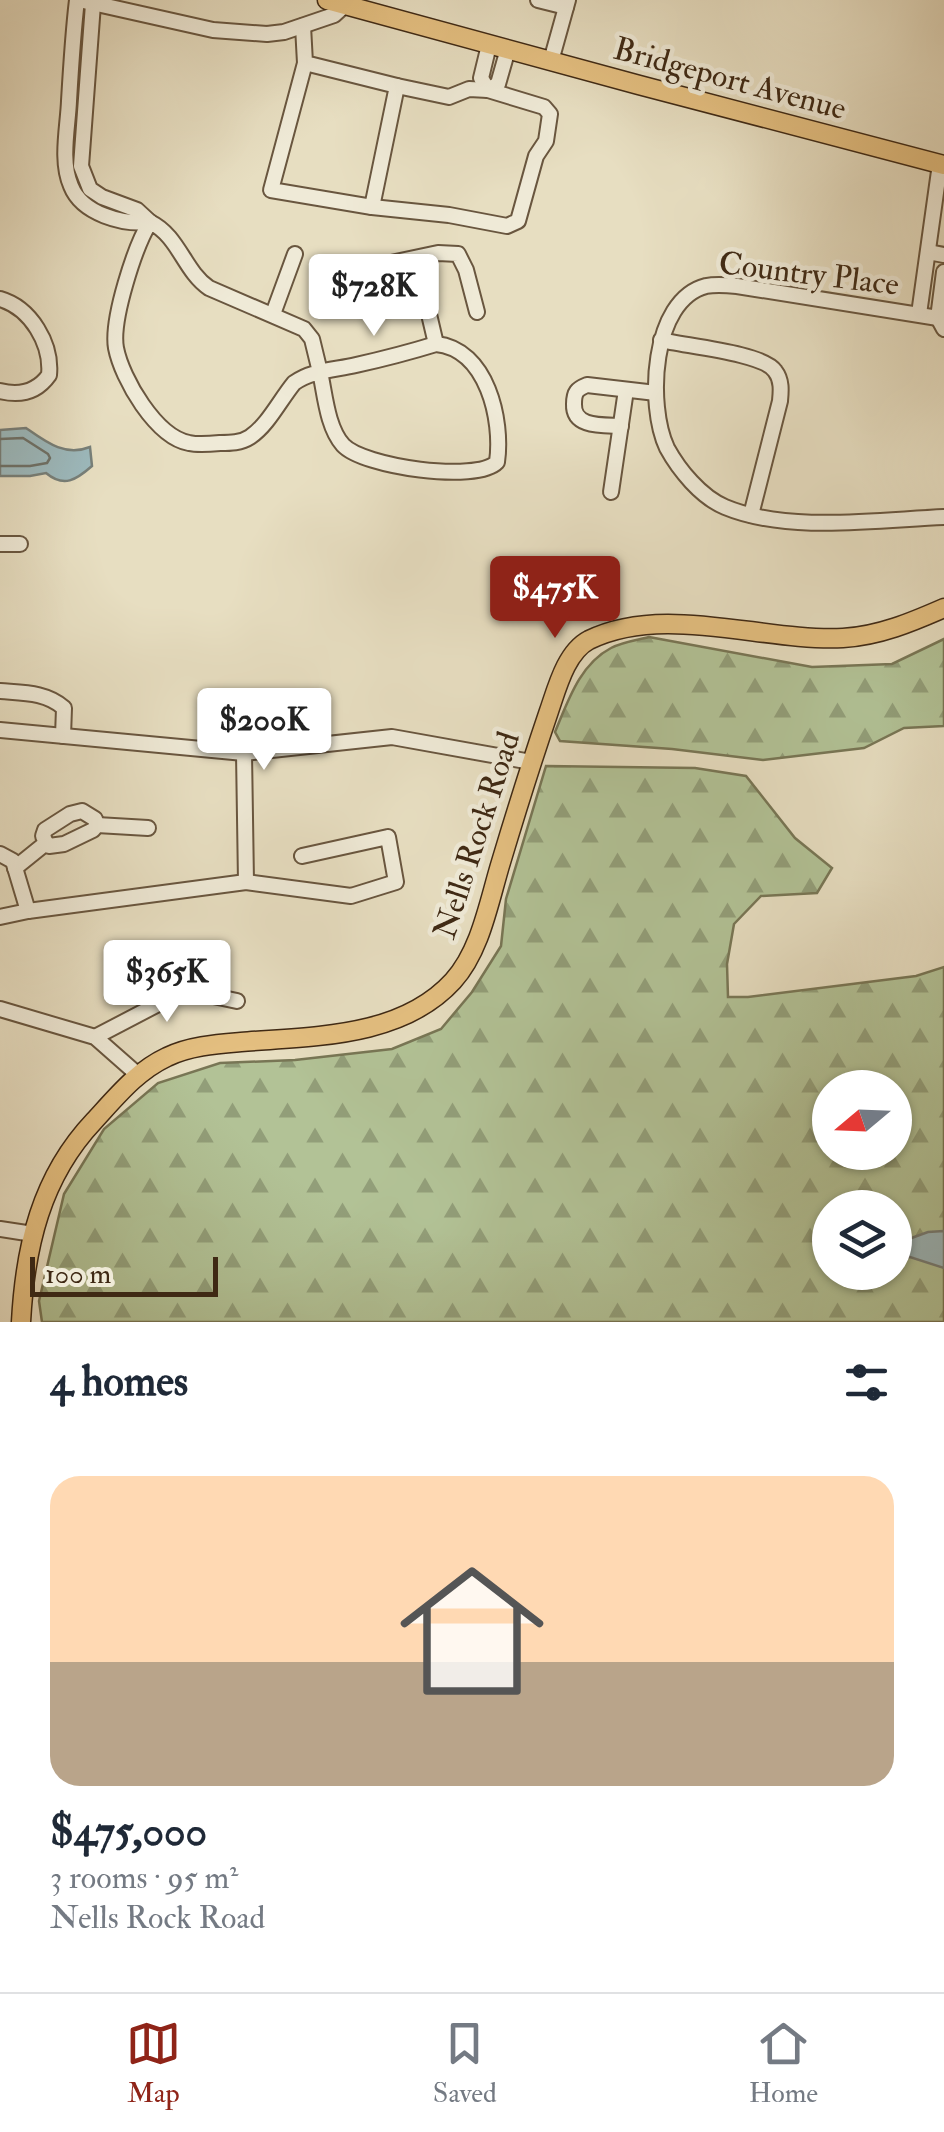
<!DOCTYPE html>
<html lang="en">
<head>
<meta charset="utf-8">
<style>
	:root { --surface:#fff; --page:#f6f6f7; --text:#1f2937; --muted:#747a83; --line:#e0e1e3; --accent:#8f2418 }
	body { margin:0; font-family:"IM FELL Double Pica",serif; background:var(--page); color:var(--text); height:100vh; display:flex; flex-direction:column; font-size:38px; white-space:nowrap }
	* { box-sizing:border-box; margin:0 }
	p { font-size:32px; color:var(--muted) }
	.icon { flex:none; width:55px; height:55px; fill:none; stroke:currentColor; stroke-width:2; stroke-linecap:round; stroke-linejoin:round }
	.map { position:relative; height:1322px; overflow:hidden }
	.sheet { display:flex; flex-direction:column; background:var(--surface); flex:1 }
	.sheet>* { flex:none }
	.needle { width:65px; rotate:251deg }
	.buttons { position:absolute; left:812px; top:1070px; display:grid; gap:20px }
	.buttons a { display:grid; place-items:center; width:100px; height:100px; border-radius:50%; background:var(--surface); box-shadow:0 2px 8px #0004; font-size:50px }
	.scale { position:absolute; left:30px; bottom:25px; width:188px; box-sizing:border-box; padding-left:10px; border:5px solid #3f2914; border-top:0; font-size:28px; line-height:35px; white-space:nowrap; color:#3f2914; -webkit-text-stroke:8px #efead7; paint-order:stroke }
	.price { position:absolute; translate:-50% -85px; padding:0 22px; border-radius:10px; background:#fff; color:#222; font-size:32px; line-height:65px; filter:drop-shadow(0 2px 5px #0008) }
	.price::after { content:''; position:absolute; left:50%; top:60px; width:30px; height:22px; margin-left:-15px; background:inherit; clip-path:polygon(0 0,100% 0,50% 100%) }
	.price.current { background:var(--accent); color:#fff }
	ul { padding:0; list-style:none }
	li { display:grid; align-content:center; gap:20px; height:530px; padding:0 50px }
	li span { display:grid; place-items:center; height:310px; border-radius:30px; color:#555 }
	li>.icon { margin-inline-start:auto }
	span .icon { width:180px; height:180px; fill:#fffc; stroke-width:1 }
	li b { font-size:42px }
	h2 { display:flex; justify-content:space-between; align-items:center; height:120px; padding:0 50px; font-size:42px }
	.tab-bar { display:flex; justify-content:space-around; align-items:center; height:140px; border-top:2px solid var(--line); background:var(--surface); font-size:28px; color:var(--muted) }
	.tab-bar a { display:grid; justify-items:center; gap:5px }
	.tab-bar .current { color:var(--accent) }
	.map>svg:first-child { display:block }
</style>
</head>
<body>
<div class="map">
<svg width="944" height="1322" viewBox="0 0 944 1322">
	<defs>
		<pattern id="forest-firs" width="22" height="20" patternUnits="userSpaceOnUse" patternTransform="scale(2.5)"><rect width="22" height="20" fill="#b2c296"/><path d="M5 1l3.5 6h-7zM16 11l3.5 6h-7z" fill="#929e79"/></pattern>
	</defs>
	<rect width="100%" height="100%" fill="#e7dec1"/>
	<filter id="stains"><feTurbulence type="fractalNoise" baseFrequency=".002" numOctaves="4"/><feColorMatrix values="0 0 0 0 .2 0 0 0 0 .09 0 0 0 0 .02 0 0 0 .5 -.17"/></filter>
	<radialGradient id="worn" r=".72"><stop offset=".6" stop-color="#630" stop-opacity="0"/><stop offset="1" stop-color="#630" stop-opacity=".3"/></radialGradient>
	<g fill="url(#forest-firs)" stroke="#787655" stroke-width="2.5" fill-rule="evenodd">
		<path d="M649 637 812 667 892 664 944 639V726L904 728 864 748 763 760 672 749 560 741 555 732C568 701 580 664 611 648 622 642 637 640 649 637Z"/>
		<path d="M546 766 695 768 746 776 795 838 832 868 817 893 761 896 734 924 727 964 728 997H748L916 976 944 967V1322H42L39 1301 64 1194 104 1129 158 1083 220 1063 295 1060 392 1049 441 1029 472 992 501 946 506 899ZM830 1088H895V1152H830ZM830 1208H895V1272H830Z"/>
	</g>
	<g fill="#9cb9bd" stroke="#777f79" stroke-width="2.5">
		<path d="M26 428C46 442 65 457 90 447L92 466C76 480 64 488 46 473L30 476H0V430Z"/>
		<polygon points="944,1231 944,1268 910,1257 895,1258 895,1244 928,1232"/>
	</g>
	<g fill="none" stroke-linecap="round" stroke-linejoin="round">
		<polyline stroke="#6e7168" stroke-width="2.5" points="0,439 23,438 48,454 50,458 47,463 30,466 0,466"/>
		<g stroke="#69563f" stroke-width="18">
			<g id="minor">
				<path d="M77 0C73 33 71 67 69 101 68 127 60 161 71 186 82 214 123 225 150 222"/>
				<polyline points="79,0 213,30 267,34 284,32 334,15 345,5"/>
				<polyline points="538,0 566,7"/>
				<polyline points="93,4 81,166 90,189 102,197 137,210 150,222"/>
				<polyline points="303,26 305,63 271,190 372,207 397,86 305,63"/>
				<polyline points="489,45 481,78 488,90 498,84 508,49"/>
				<polyline points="551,61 568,0"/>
				<polyline points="372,207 449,215 507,226 518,221 536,156 546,141 550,114 544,107 488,90 469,89 449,97 397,86"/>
				<polyline points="928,252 944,255"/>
				<polyline points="416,259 436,344"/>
				<polyline points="377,266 438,253 458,254 466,270 477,312"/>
				<polyline points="944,272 938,318 944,329"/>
				<path d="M0 299C31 308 52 344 49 375 37 392 20 396 0 391"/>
				<polyline points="273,314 295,254"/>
				<polyline points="919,314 940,164"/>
				<path d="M938 318 737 286C727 285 716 284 706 286 651 300 647 406 667 448 679 470 701 497 725 507 787 533 877 520 944 517"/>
				<path d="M661 340C685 346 763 353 775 371 782 380 781 391 780 401L751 515"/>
				<path d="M320 372C325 394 327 427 343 445 363 467 477 483 497 462 503 420 487 349 436 344 410 352 383 359 356 365 335 370 312 370 294 383 280 400 268 425 250 437 241 443 230 443 220 443 210 444 198 445 189 443 156 437 122 379 116 348 111 320 135 246 150 222 179 236 184 271 209 288L304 329 312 339 320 372"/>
				<path d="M621 426C603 425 573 428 574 404 574 392 577 389 587 385L656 393"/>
				<polyline points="611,492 626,390"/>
				<polyline points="0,544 20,544"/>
				<path d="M0 691C23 693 46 692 64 708L63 736"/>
				<polyline points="0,730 244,753 392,737 531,762"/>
				<polyline points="244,753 246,882"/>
				<polyline points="97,825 148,828"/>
				<polyline points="0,854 13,861 28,911"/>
				<polyline points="15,868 46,843 49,846 64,844 93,830 97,825 95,819 82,811 70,814 45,830 43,836 46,843"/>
				<polyline points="0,917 28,911 246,882 351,896 396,882 388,837 302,856"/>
				<polyline points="0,1009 95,1037 137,1074"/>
				<polyline points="95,1037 185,990 237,1001"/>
				<polyline points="0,1229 33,1234"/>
			</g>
		</g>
		<g stroke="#3f2914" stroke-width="21">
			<g id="major">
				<polyline points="327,0 639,85 944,165"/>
				<path d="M21 1322C25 1247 41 1177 94 1121 117 1096 137 1071 167 1057 189 1046 217 1044 241 1042 313 1036 401 1038 453 981 481 950 489 901 501 862 516 812 532 761 549 711 557 688 566 652 589 640 664 603 763 642 843 638 879 636 912 622 944 608"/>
			</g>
		</g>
		<use href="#minor" stroke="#efead7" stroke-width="14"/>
		<use href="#major" stroke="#e4bf80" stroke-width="18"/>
	</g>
	<g text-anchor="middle" stroke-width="9" stroke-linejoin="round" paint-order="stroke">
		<g font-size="32" fill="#3f2914" stroke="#efead7">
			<text transform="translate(730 78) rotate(15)" y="11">Bridgeport Avenue</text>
			<text transform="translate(809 273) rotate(7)" y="11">Country Place</text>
			<text transform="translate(476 835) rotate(-72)" y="11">Nells Rock Road</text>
		</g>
	</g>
	<rect width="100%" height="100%" filter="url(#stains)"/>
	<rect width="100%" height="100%" fill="url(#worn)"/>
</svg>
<div class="buttons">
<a><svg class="needle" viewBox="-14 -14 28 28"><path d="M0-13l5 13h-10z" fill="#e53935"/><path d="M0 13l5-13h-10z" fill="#747a83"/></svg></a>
<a><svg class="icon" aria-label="layers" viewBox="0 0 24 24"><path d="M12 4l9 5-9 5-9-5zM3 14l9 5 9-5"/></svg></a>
</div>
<div class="scale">100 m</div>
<b class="price" style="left:374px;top:339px">$728K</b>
<b class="price current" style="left:555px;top:641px">$475K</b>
<b class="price" style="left:264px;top:773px">$200K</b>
<b class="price" style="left:167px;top:1025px">$365K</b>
</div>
<section class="sheet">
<h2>4 homes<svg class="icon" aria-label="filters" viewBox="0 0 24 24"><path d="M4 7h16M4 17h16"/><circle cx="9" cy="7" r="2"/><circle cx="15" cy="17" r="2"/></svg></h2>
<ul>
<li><span style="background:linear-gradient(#ffd9b3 60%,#b9a48a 0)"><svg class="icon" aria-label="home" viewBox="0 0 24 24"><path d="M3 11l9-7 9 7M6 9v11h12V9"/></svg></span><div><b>$475,000</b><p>3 rooms · 95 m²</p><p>Nells Rock Road</p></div></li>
</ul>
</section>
<nav class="tab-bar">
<a class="current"><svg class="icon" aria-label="map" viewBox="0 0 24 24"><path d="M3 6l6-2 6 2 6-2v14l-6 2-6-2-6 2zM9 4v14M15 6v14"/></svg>Map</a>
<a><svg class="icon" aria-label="saved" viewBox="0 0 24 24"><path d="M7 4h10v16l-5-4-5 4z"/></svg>Saved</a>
<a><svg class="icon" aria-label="home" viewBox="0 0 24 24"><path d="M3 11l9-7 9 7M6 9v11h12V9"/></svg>Home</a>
</nav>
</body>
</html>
